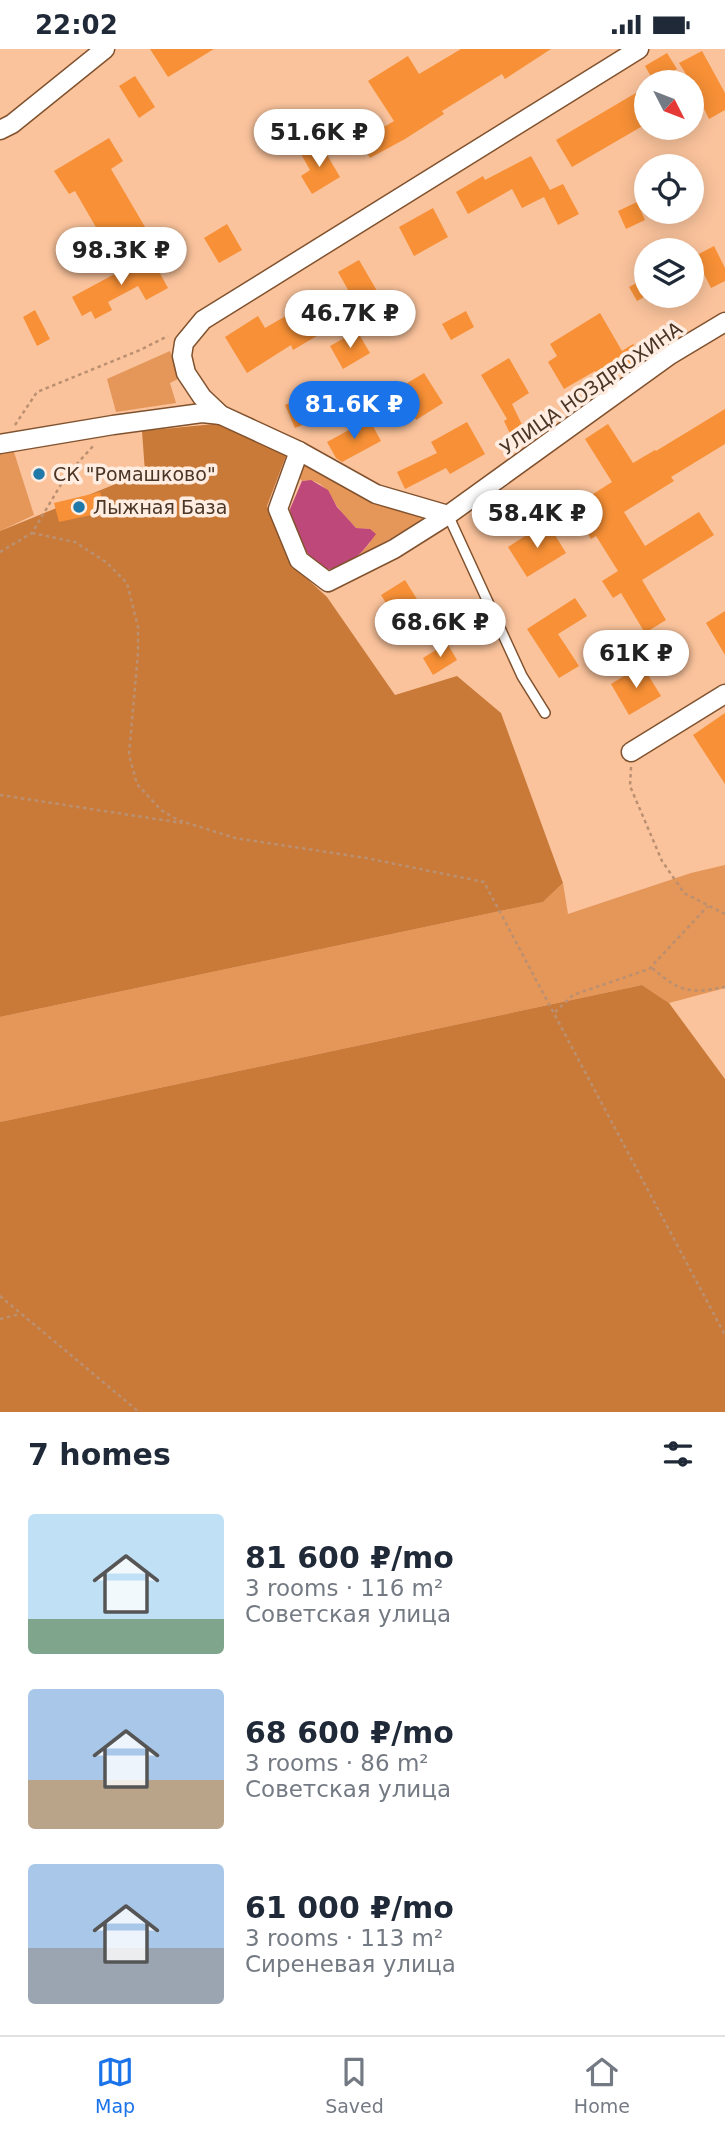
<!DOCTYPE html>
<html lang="en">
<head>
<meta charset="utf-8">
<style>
	:root { --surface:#fff; --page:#f2f2f3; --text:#1f2937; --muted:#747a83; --line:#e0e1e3; --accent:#1a73e8 }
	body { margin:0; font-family:"DejaVu Sans",sans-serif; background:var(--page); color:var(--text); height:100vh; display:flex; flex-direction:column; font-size:26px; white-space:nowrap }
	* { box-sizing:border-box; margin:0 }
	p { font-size:23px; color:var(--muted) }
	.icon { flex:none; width:38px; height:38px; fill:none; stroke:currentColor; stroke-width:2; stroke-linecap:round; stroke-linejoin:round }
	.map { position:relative; height:1363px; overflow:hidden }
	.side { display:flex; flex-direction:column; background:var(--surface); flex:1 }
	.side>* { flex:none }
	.needle { width:46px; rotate:132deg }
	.buttons { position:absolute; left:634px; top:21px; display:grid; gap:14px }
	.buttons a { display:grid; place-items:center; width:70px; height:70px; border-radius:50%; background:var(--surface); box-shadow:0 4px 18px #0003; font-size:35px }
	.price { position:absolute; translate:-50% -60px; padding:0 16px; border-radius:24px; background:#fff; color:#222; font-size:23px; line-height:46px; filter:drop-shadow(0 2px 4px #0008) }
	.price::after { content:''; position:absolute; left:50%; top:42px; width:21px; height:16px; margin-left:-10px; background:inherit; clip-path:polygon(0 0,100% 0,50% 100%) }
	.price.selected { background:var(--accent); color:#fff }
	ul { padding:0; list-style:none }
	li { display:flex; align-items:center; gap:21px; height:175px; padding:0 28px }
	li span { display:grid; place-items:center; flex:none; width:196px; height:140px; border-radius:7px; color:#555 }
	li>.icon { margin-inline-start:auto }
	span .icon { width:84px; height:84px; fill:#fffc; stroke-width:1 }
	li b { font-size:30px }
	h2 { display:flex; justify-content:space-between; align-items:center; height:84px; padding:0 28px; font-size:30px }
	.status { display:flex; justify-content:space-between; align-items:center; height:49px; padding:0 35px; background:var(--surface); direction:ltr }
	.status svg { height:19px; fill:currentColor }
	.tab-bar { display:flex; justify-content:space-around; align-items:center; height:98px; border-top:2px solid var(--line); background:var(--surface); font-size:19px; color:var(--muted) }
	.tab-bar a { display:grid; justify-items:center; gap:4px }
	.tab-bar .selected { color:var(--accent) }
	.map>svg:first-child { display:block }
</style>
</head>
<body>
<div class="status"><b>22:02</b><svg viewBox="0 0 49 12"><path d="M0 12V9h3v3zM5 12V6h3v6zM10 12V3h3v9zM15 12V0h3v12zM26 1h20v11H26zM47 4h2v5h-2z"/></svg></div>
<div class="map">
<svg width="725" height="1363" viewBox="0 0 725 1363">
	<rect width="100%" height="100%" fill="#fac39c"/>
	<g fill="#e59659">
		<polygon points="170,302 180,329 170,334 176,354 116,363 107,330"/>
		<polygon points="13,400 34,466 0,482 0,404"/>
		<path d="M304 413 434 465 356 509 370 494V480L356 479C350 472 342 465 337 457 328 443 322 429 302 432L297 426Z"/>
		<polygon points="725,816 725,939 669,954 642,936 0,1073 0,968 543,853 563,834 568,865 691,824"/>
	</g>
	<g fill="#c97a39">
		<polygon points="225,374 287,404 267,457 292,516 327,548 395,646 457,627 501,664 563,834 543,853 0,968 0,482 145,423 142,382"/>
		<polygon points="642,936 669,954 725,1030 725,1363 0,1363 0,1073"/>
	</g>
	<path fill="#be487a" d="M311 431 328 441 337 458 356 479 370 480 376 485C360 507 348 520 320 521L292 483 290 460 302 432Z"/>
	<g fill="#f79036">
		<polygon points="150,0 214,0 168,28"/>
		<polygon points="461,0 551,0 505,30 502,25 442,62 444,65 405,90 370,109 360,92 394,72 368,32 408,7 419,25"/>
		<polygon points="702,2 725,44 725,61 709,70 691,33 679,14"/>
		<polygon points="667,4 677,20 654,33 645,17"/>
		<polygon points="135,27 155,58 139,69 119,37"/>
		<polygon points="646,38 646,75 572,118 556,91"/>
		<polygon points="109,89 123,112 111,120 145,178 108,199 75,142 69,145 54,122"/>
		<polygon points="320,94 340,128 312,145 301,127 310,121 301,105"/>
		<polygon points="531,107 550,141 563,135 579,165 558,176 544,148 522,159 512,140 468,165 456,143 483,127 485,131"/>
		<polygon points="637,153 645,171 626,180 618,162"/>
		<polygon points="433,159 448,188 414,207 399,178"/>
		<polygon points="227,175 242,201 219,214 204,189"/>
		<polygon points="714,197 725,219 725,232 711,239 695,207"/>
		<polygon points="150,206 168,239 146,251 138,237 108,253 112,261 95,270 91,262 82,267 72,248"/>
		<polygon points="359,211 387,259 365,271 338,223"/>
		<polygon points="646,229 646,247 637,252 629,238"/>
		<polygon points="310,253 327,281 293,301 291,296 247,324 225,288 258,267 265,279"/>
		<polygon points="35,261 50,290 37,297 23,268"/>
		<polygon points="466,262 474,278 451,291 442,275"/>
		<polygon points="600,264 622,302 633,295 642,310 617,326 619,329 604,339 595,322 564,340 548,313 557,307 550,295"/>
		<polygon points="357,282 370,304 343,320 330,297"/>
		<polygon points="509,309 529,344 512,355 527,386 514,393 504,372 507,370 481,326"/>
		<polygon points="424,324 443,354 416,371 399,339"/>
		<polygon points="300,350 310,373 295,379 285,356"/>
		<polygon points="725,360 725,395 671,428 674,432 624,463 645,497 699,463 714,486 642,531 666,571 645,584 621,544 613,549 602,532 618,522 596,487 591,490 571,459 612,433 585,390 608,375 633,414 655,401 656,402"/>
		<polygon points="369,370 381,392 342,413 336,409 327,393"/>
		<polygon points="467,373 485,405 450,425 446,419 405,440 397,423 437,404 431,393"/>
		<polygon points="100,443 105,463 59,473 54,454"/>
		<polygon points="547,473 566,504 527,528 508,498"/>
		<polygon points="405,531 420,555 396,570 381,546"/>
		<polygon points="575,549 587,567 558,585 579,617 559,629 527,580"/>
		<polygon points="725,562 725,606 706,574"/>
		<polygon points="447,594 457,611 433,626 423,609"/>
		<polygon points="642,616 661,647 629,666 611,635"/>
		<polygon points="725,664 725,735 693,686"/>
	</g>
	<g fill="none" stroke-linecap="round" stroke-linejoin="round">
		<g stroke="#81522e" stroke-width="12">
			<polyline id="lane" points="448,466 522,627 545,664"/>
		</g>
		<g stroke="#81522e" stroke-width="21">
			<g id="street">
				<polyline points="0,81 12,75 105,0"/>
				<polyline points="0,395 113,376 202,364 221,366"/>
				<polyline points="299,402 278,460 299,511 328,533 394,500 448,466 670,306 725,273"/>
				<polyline points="448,466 376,445 299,402 221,366 202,348 186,324 182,307 184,294 203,271 639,0"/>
				<polyline points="631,703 725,645"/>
			</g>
		</g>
		<g stroke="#bb9071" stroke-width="2.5" stroke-dasharray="3.5 3.5" stroke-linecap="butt">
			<polyline points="15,376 37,343 140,301 168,287"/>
			<polyline points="32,484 75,493 106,513 127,534 138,578 138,604 129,706 137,735 161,761 178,771 235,789 366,809 484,833 725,1286"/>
			<polyline points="0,503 32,484 66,427 94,396"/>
			<polyline points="631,718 630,737 662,812 684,844 725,865"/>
			<polyline points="0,746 182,774"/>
			<path d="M652 919C680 943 689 945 725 938"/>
			<polyline points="555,963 573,946 649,920 708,857"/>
			<polyline points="0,1247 139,1363"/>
			<polyline points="0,1270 20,1265"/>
		</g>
		<use href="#lane" stroke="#fff" stroke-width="9"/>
		<use href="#street" stroke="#fff" stroke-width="18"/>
	</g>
	<g fill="#2079a8" stroke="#ffede2" stroke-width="2.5">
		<circle cx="39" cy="425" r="7"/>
		<circle cx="79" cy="458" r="7"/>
	</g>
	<g text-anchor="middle" stroke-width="7" stroke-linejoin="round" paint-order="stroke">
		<g font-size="19" fill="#4b3525" stroke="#ffede2">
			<text transform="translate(591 339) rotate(-35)" y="7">УЛИЦА НОЗДРЮХИНА</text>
		</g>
		<g font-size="19" fill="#4b3525" stroke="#ffede2" text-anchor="start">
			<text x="53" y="432">СК "Ромашково"</text>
			<text x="93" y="465">Лыжная База</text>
		</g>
	</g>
</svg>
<div class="buttons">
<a><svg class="needle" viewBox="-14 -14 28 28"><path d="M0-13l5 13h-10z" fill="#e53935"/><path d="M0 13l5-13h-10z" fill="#747a83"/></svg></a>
<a><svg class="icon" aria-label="locate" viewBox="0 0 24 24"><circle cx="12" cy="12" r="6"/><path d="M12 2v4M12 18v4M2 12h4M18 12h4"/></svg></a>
<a><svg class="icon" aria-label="layers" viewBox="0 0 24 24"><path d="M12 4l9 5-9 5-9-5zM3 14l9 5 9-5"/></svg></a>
</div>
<b class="price" style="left:319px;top:120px">51.6K ₽</b>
<b class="price" style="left:121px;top:238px">98.3K ₽</b>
<b class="price" style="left:350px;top:301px">46.7K ₽</b>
<b class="price selected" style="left:354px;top:392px">81.6K ₽</b>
<b class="price" style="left:537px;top:501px">58.4K ₽</b>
<b class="price" style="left:440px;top:610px">68.6K ₽</b>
<b class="price" style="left:636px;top:641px">61K ₽</b>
</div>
<section class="side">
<h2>7 homes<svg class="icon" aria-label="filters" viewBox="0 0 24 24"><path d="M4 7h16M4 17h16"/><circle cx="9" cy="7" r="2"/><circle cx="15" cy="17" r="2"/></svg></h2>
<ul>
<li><span style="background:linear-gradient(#bfe0f5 75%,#7fa58c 0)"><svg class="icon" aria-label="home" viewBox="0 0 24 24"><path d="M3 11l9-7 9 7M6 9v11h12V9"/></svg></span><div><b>81 600 ₽/mo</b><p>3 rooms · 116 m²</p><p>Советская улица</p></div></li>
<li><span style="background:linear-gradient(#a9c7e8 65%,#b9a48a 0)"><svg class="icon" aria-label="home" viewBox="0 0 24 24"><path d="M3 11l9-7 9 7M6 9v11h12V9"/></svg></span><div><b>68 600 ₽/mo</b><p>3 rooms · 86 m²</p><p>Советская улица</p></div></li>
<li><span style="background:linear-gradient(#a9c7e8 60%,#9aa5b1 0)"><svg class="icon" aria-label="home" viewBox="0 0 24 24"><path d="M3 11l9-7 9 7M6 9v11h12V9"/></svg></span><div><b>61 000 ₽/mo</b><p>3 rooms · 113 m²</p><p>Сиреневая улица</p></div></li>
</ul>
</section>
<nav class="tab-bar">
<a class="selected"><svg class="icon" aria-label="map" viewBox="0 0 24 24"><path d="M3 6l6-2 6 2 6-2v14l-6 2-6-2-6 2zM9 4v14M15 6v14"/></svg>Map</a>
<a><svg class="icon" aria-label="saved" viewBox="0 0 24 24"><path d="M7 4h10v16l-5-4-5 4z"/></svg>Saved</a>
<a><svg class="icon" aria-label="home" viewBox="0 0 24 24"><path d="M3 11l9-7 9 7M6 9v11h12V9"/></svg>Home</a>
</nav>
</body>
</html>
